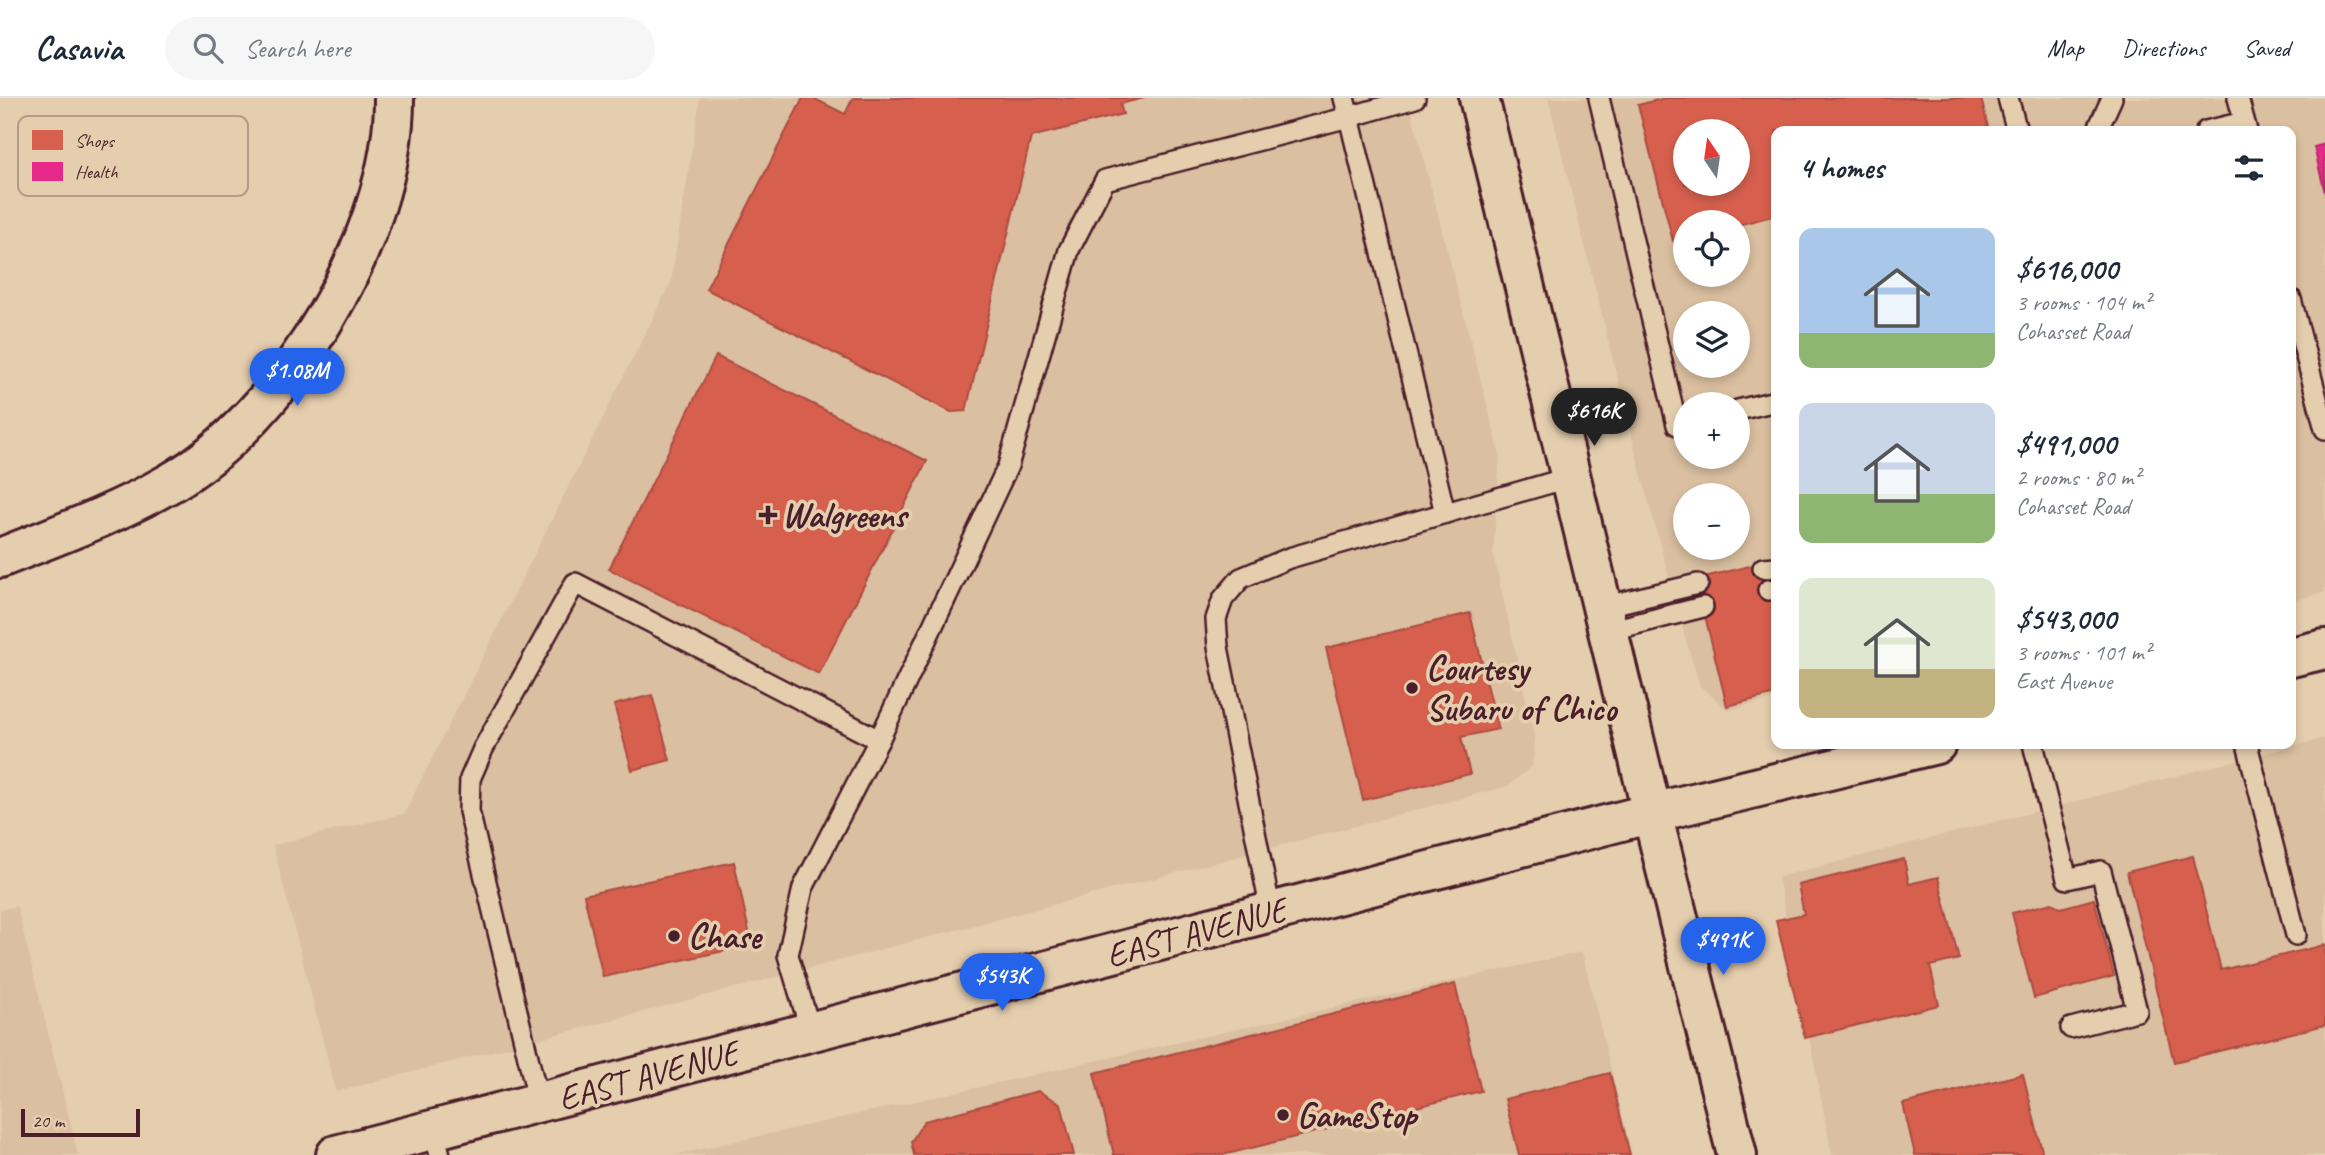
<!DOCTYPE html>
<html lang="en">
<head>
<meta charset="utf-8">
<style>
	:root { --surface:#fff; --page:#f6f6f7; --text:#1f2937; --muted:#747a83; --line:#e0e1e3; --accent:#2563eb }
	body { margin:0; font-family:Caveat,sans-serif; background:var(--page); color:var(--text); height:100vh; display:flex; flex-direction:column; font-size:26px; white-space:nowrap }
	* { box-sizing:border-box; margin:0 }
	p { font-size:23px; color:var(--muted) }
	.icon { flex:none; width:38px; height:38px; fill:none; stroke:currentColor; stroke-width:2; stroke-linecap:round; stroke-linejoin:round }
	.map { position:relative; flex:1; overflow:hidden }
	.sheet { position:absolute; left:1771px; top:28px; width:525px; height:623px; display:flex; flex-direction:column; background:var(--surface); border-radius:14px; box-shadow:0 4px 10px #0003 }
	.sheet>* { flex:none }
	.needle { width:46px; rotate:347deg }
	.tools { position:absolute; left:1673px; top:21px; display:grid; gap:14px }
	.tools a { display:grid; place-items:center; width:77px; height:77px; border-radius:50%; background:var(--surface); box-shadow:0 4px 10px #0003; font-size:35px }
	.scale { position:absolute; left:21px; bottom:18px; width:119px; box-sizing:border-box; padding-left:7px; border:4px solid #4a1f2b; border-top:0; font-size:19px; line-height:24px; white-space:nowrap; color:#4a1f2b; -webkit-text-stroke:5px #e5ceae; paint-order:stroke }
	.price { position:absolute; translate:-50% -60px; padding:0 16px; border-radius:24px; background:var(--accent); color:#fff; font-size:23px; line-height:46px; filter:drop-shadow(0 2px 4px #0008) }
	.price::after { content:''; position:absolute; left:50%; top:42px; width:21px; height:16px; margin-left:-10px; background:inherit; clip-path:polygon(0 0,100% 0,50% 100%) }
	.price.on { background:#222; color:#fff }
	ul { padding:0; list-style:none }
	li { display:flex; align-items:center; gap:21px; height:175px; padding:0 28px }
	li span { display:grid; place-items:center; flex:none; width:196px; height:140px; border-radius:14px; color:#555 }
	li>.icon { margin-inline-start:auto }
	span .icon { width:84px; height:84px; fill:#fffc; stroke-width:1 }
	li b { font-size:30px }
	h2 { display:flex; justify-content:space-between; align-items:center; height:84px; padding:0 28px; font-size:30px }
	header { display:flex; align-items:center; gap:42px; box-sizing:border-box; height:98px; padding:0 35px; background:var(--surface); border-bottom:2px solid var(--line) }
	header strong { font-size:33px }
	nav { display:flex; gap:38px; margin-inline-start:auto; font-size:24px }
	.search { width:490px; height:63px; background:var(--page); display:flex; align-items:center; gap:18px; box-sizing:border-box; padding:0 24px; border-radius:38px; color:var(--muted); font-size:26px }
	.map>svg:first-child { display:block }
</style>
</head>
<body>
<header>
<strong>Casavia</strong>
<div class="search"><svg class="icon" aria-label="search" viewBox="0 0 24 24"><circle cx="10" cy="10" r="6"/><path d="M15 15l6 6"/></svg>Search here</div>
<nav><a>Map</a><a>Directions</a><a>Saved</a></nav>
</header>
<div class="map">
<svg width="2325" height="1057" viewBox="0 0 2325 1057">
	<rect width="100%" height="100%" fill="#e5ceae"/>
	<filter id="ink" filterUnits="userSpaceOnUse"><feTurbulence type="fractalNoise" baseFrequency=".0143" numOctaves="2"/><feDisplacementMap in="SourceGraphic" scale="14" xChannelSelector="R" yChannelSelector="G"/><feConvolveMatrix kernelMatrix="1 2 1 2 8 2 1 2 1" color-interpolation-filters="sRGB"/></filter>
	<g filter="url(#ink)">
		<g fill="#dabfa0" fill-rule="evenodd">
			<polygon points="700,0 1408,0 1500,357 1493,455 1535,641 1532,668 1508,688 336,994 273,747 404,716 671,184"/>
			<path d="M1548 0H2325V494L2291 503V33H1776V600L1728 612 1700 588 1686 543 1643 383ZM1685 33H1738V86H1685ZM1685 124H1738V177H1685ZM1685 215H1738V268H1685ZM1685 306H1738V359H1685ZM1685 397H1738V450H1685Z"/>
			<polygon points="2325,640 2325,1057 1832,1057 1778,779"/>
			<polygon points="17,808 78,1057 0,1057 0,812"/>
			<polygon points="1582,854 1632,1057 675,1057"/>
		</g>
		<g fill="#d6604d" stroke="#ac4c43" stroke-width="2" fill-rule="evenodd">
			<polygon points="803,0 813,0 845,16 853,0 1144,0 1120,6 1123,16 1031,39 966,313 951,314 706,191"/>
			<path d="M1665 0H1981L1989 33H1776V117L1738 127 1685 124V140L1673 143 1638 7ZM1685 33H1738V86H1685Z"/>
			<polygon points="716,258 927,363 819,576 609,471"/>
			<polygon points="1762,465 1770,499 1776,498 1776,596 1727,608 1696,481"/>
			<polygon points="1470,515 1498,631 1461,639 1470,676 1363,702 1326,550"/>
			<polygon points="652,597 670,662 632,672 614,607"/>
			<polygon points="2193,758 2221,872 2325,847 2325,927 2174,964 2127,774"/>
			<polygon points="1904,761 1909,786 1938,779 1959,861 1930,868 1939,907 1805,940 1776,822 1804,816 1798,787"/>
			<polygon points="734,764 752,847 603,879 584,797"/>
			<polygon points="2094,801 2114,878 2034,900 2012,815 2052,805 2061,810"/>
			<polygon points="1455,886 1481,993 1223,1057 1114,1057 1094,975"/>
			<polygon points="1610,975 1630,1057 1519,1057 1505,1001"/>
			<polygon points="2023,976 2043,1057 1915,1057 1903,1006"/>
			<polygon points="1038,993 1061,1006 1074,1057 914,1057 911,1044 924,1023"/>
		</g>
		<polygon fill="#e7298a" stroke="#b8266e" stroke-width="2" points="2325,46 2325,95 2314,49"/>
		<g fill="none" stroke-linecap="round" stroke-linejoin="round">
			<g stroke="#4a1f2b" stroke-width="24">
				<g id="service">
					<polyline points="1344,0 1349,19 1415,0"/>
					<polyline points="1599,0 1677,327 1685,325"/>
					<polyline points="2008,0 2017,33"/>
					<polyline points="2238,0 2247,33"/>
					<polyline points="2097,33 2112,0"/>
					<polyline points="2206,33 2244,24"/>
					<polyline points="2291,201 2325,331"/>
					<polyline points="1738,312 1776,303"/>
					<polyline points="1763,470 1776,469"/>
					<polyline points="1768,492 1776,491"/>
					<polyline points="1602,509 1698,486"/>
					<polyline points="1608,533 1703,509"/>
					<polyline points="2033,646 2067,781 2101,773 2137,913 2071,930"/>
					<polyline points="2247,646 2296,837"/>
					<polyline points="1271,814 1218,549 1216,521 1223,501 1241,480 1289,460 1571,379"/>
					<polyline points="811,934 788,857 803,790 879,642"/>
					<polyline points="539,1005 469,713 470,681 483,651 575,485 879,642 1008,368 1069,152 1105,82 1349,19 1445,415"/>
					<polyline points="434,1033 440,1057"/>
				</g>
			</g>
			<g stroke="#4a1f2b" stroke-width="44">
				<path id="minor" d="M0 460C57 437 116 416 170 385 287 318 395 135 394 0"/>
			</g>
			<g stroke="#4a1f2b" stroke-width="44">
				<polyline id="tertiary" points="1479,0 1652,715"/>
			</g>
			<g stroke="#4a1f2b" stroke-width="44">
				<g id="secondary">
					<polyline points="2291,559 2325,551"/>
					<polyline points="1652,715 1737,1057"/>
					<polyline points="336,1057 1652,715 1936,646"/>
				</g>
			</g>
			<use href="#service" stroke="#e5ceae" stroke-width="19"/>
			<use href="#minor" stroke="#e5ceae" stroke-width="38"/>
			<use href="#tertiary" stroke="#e5ceae" stroke-width="38"/>
			<use href="#secondary" stroke="#e5ceae" stroke-width="38"/>
		</g>
	</g>
	<g fill="#4a1f2b" stroke="#e5ceae" stroke-width="2.5">
		<path d="M764.5 406.5h7v7h7v7h-7v7h-7v-7h-7v-7h7z"/>
		<circle cx="1412" cy="590" r="7"/>
		<circle cx="674" cy="838" r="7"/>
		<circle cx="1283" cy="1017" r="7"/>
	</g>
	<g text-anchor="middle" stroke-width="7" stroke-linejoin="round" paint-order="stroke">
		<g font-size="35" font-weight="bold" fill="#4a1f2b" stroke="#e5ceae" text-anchor="start">
			<text x="782" y="429">Walgreens</text>
			<text x="1426" y="582">Courtesy<tspan x="1426" dy="40">Subaru of Chico</tspan></text>
			<text x="688" y="850">Chase</text>
			<text x="1297" y="1029">GameStop</text>
		</g>
		<g font-size="35" fill="#4a1f2b" stroke="#e5ceae">
			<text transform="translate(1196 834) rotate(-15)" y="12">EAST AVENUE</text>
			<text transform="translate(648 977) rotate(-15)" y="12">EAST AVENUE</text>
		</g>
	</g>
	<rect x="18" y="18" width="230" height="80" rx="10" fill="#e5ceae" stroke="#b69a87" stroke-width="2"/>
	<rect x="32" y="32" width="31" height="20" fill="#d6604d"/>
	<rect x="32" y="64" width="31" height="19" fill="#e7298a"/>
	<g font-size="19" fill="#4a1f2b">
		<text x="75" y="49">Shops</text>
		<text x="75" y="80">Health</text>
	</g>
</svg>
<div class="tools">
<a><svg class="needle" viewBox="-14 -14 28 28"><path d="M0-13l5 13h-10z" fill="#e53935"/><path d="M0 13l5-13h-10z" fill="#747a83"/></svg></a>
<a><svg class="icon" aria-label="locate" viewBox="0 0 24 24"><circle cx="12" cy="12" r="6"/><path d="M12 2v4M12 18v4M2 12h4M18 12h4"/></svg></a>
<a><svg class="icon" aria-label="layers" viewBox="0 0 24 24"><path d="M12 4l9 5-9 5-9-5zM3 14l9 5 9-5"/></svg></a>
<a>+</a>
<a>−</a>
</div>
<div class="scale">20 m</div>
<b class="price" style="left:297px;top:310px">$1.08M</b>
<b class="price on" style="left:1594px;top:350px">$616K</b>
<b class="price" style="left:1723px;top:879px">$491K</b>
<b class="price" style="left:1002px;top:915px">$543K</b>
<section class="sheet">
<h2>4 homes<svg class="icon" aria-label="filters" viewBox="0 0 24 24"><path d="M4 7h16M4 17h16"/><circle cx="9" cy="7" r="2"/><circle cx="15" cy="17" r="2"/></svg></h2>
<ul>
<li><span style="background:linear-gradient(#a9c7e8 75%,#8fb573 0)"><svg class="icon" aria-label="home" viewBox="0 0 24 24"><path d="M3 11l9-7 9 7M6 9v11h12V9"/></svg></span><div><b>$616,000</b><p>3 rooms · 104 m²</p><p>Cohasset Road</p></div></li>
<li><span style="background:linear-gradient(#c9d6e8 65%,#8fb573 0)"><svg class="icon" aria-label="home" viewBox="0 0 24 24"><path d="M3 11l9-7 9 7M6 9v11h12V9"/></svg></span><div><b>$491,000</b><p>2 rooms · 80 m²</p><p>Cohasset Road</p></div></li>
<li><span style="background:linear-gradient(#dfe7d0 65%,#c2b280 0)"><svg class="icon" aria-label="home" viewBox="0 0 24 24"><path d="M3 11l9-7 9 7M6 9v11h12V9"/></svg></span><div><b>$543,000</b><p>3 rooms · 101 m²</p><p>East Avenue</p></div></li>
</ul>
</section>
</div>
</body>
</html>
